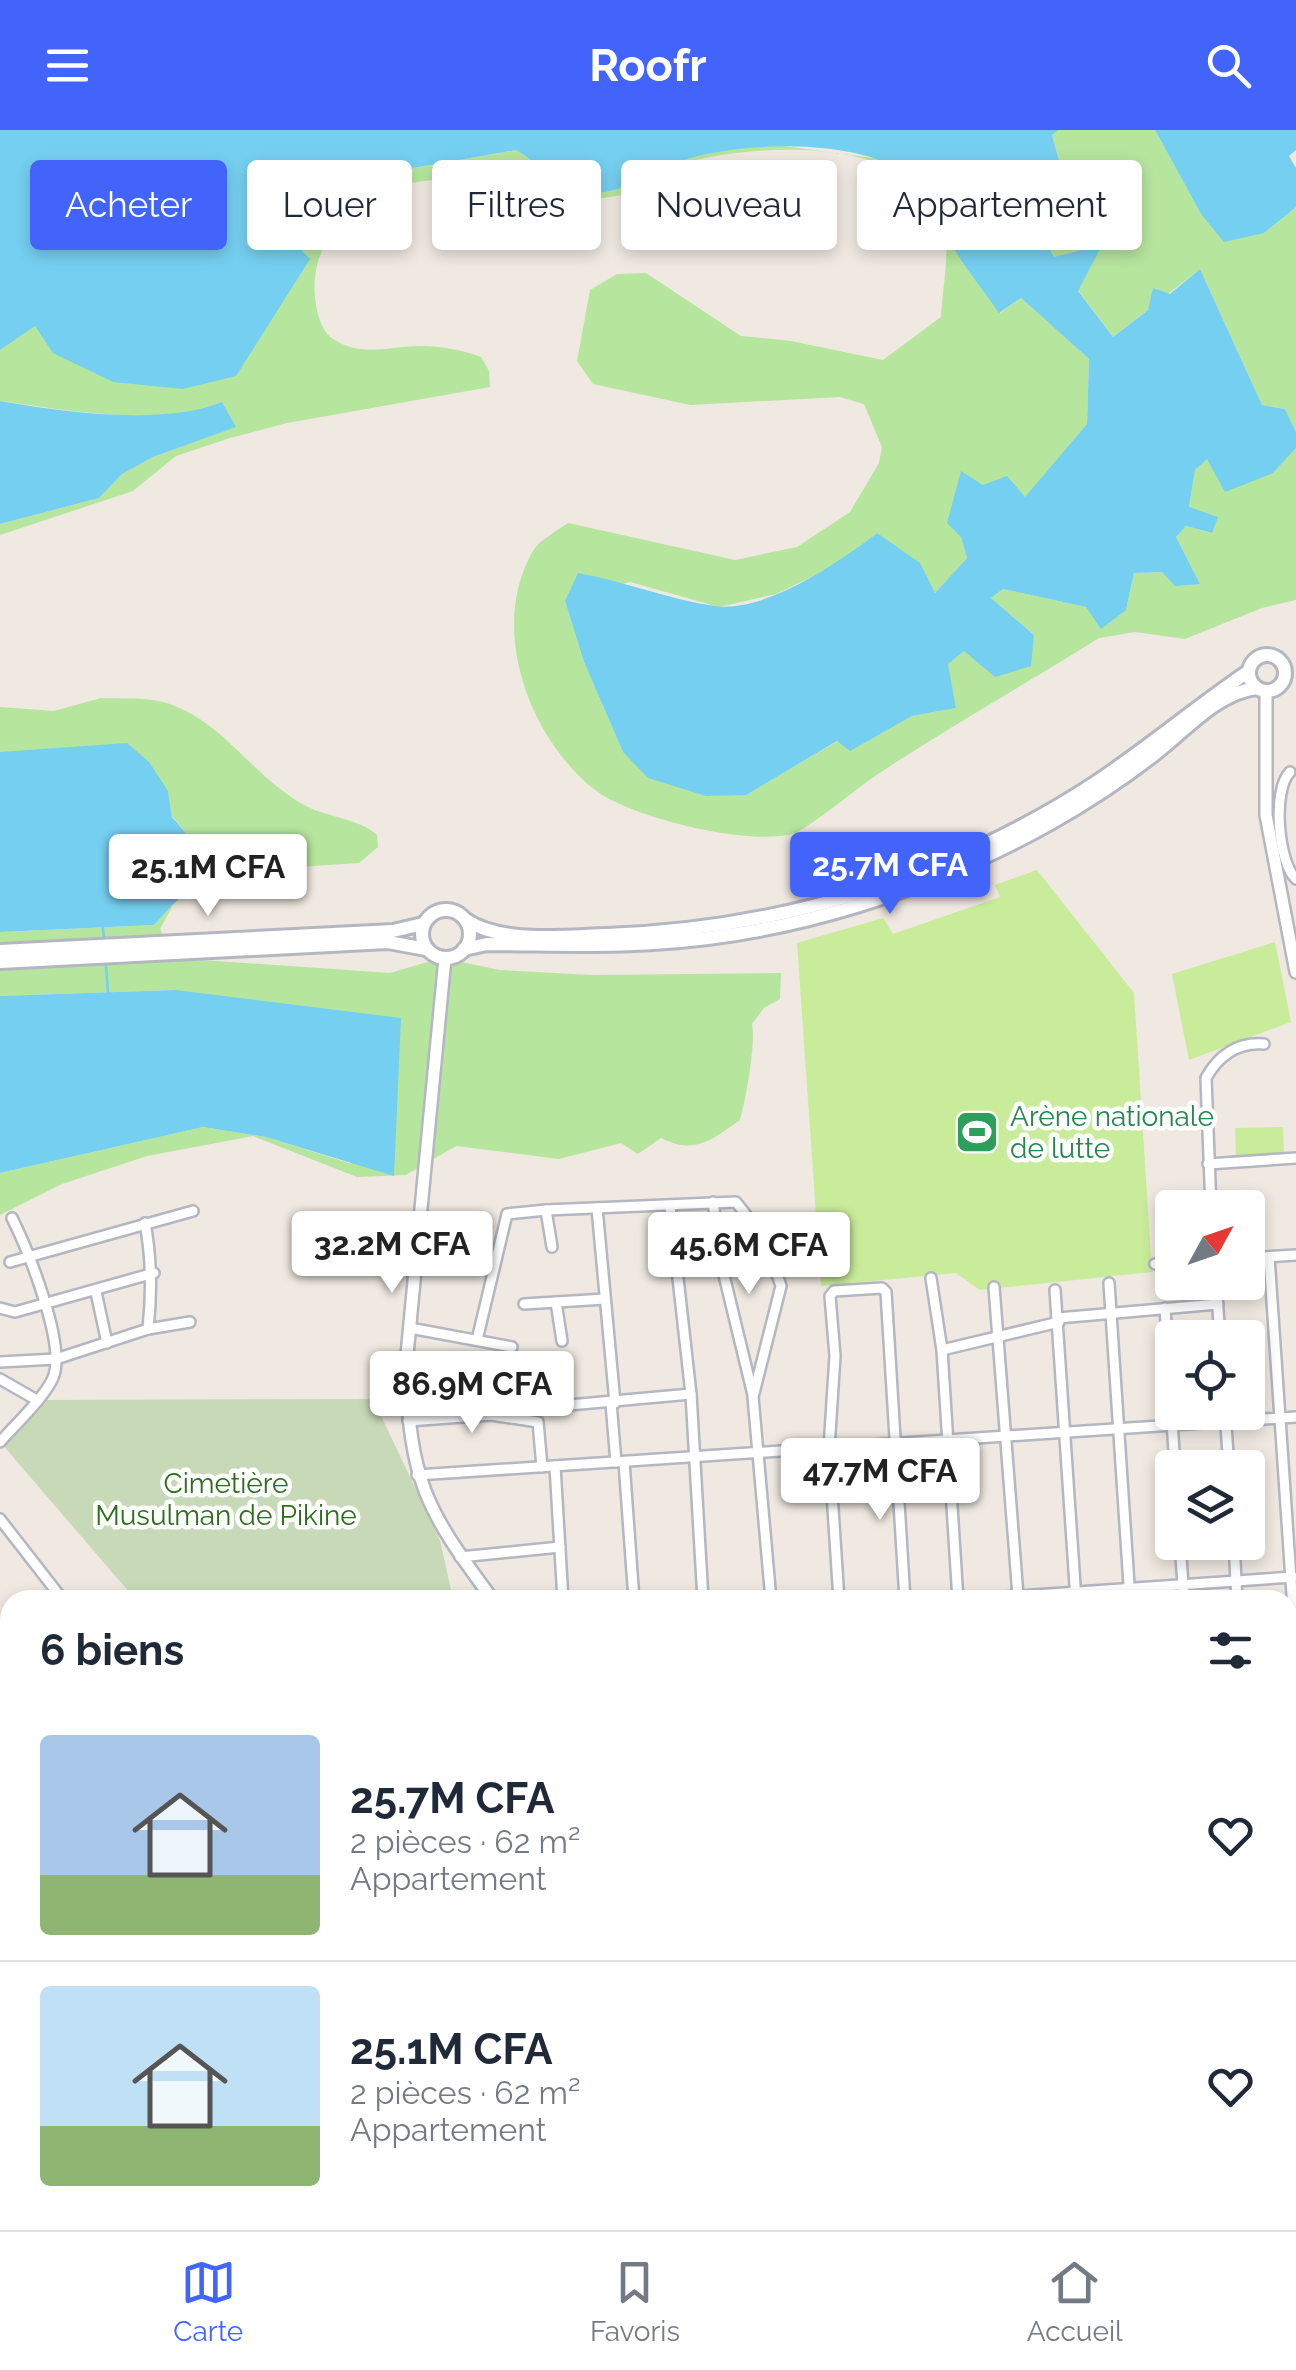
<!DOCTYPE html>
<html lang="fr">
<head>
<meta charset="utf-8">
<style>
	:root { --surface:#fff; --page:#f2f2f3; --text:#1f2937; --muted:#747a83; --line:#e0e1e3; --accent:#4264fb }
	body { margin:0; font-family:Raleway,sans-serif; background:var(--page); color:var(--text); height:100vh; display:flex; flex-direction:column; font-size:38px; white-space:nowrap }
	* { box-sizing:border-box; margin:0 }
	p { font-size:32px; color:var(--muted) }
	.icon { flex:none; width:55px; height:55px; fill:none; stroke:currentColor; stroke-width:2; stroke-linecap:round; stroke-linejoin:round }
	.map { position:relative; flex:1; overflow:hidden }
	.side { position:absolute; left:0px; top:1460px; width:1298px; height:640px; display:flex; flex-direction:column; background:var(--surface); border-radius:30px 30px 0 0; box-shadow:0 5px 15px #0003 }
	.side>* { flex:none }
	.top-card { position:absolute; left:30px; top:30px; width:1238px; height:90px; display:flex; gap:20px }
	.needle { width:65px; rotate:50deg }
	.fabs { position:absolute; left:1155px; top:1060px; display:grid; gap:20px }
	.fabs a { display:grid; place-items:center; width:110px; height:110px; border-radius:10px; background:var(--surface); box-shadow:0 5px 15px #0003; font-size:50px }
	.price { position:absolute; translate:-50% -85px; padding:0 22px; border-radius:10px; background:#fff; color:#222; font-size:32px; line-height:65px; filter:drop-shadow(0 2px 5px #0008) }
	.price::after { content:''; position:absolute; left:50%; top:60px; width:30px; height:22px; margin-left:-15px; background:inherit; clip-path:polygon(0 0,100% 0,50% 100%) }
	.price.selected { background:var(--accent); color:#fff }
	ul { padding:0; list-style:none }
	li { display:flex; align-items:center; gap:30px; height:250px; padding:0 40px }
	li+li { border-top:2px solid var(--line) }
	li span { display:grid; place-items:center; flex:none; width:280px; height:200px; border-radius:10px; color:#555 }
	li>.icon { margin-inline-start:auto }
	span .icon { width:120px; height:120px; fill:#fffc; stroke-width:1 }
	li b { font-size:42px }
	h2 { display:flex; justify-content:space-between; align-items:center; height:120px; padding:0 40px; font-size:42px }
	.tag { padding:0 35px; border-radius:10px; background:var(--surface); box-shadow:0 5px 15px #0003; font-size:35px; line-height:90px }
	.tag.selected { background:var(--accent); color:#fff }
	header { display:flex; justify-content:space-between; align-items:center; height:130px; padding:0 40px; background:var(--accent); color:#fff; font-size:45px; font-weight:700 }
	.tab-bar { display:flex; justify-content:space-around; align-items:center; height:140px; border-top:2px solid var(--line); background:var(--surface); font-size:28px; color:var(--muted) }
	.tab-bar a { display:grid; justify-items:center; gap:5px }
	.tab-bar .selected { color:var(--accent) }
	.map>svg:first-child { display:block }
</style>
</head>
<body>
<header><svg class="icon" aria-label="menu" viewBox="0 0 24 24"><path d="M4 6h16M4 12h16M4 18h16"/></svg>Roofr<svg class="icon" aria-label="search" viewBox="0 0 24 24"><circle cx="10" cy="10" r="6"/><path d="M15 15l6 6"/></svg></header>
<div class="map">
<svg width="1296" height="2100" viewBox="0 0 1296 2100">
	<rect width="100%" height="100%" fill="#efe9e1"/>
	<g fill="#b6e59e">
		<polygon points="1059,0 1155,0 1201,84 1264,103 1296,77 1296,302 1285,279 1262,275 1200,139 1113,207 1053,127 1031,85 1064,49 1052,5"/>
		<path d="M783 16 881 29 914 48 932 65 947 107 1000 183 1021 168 1089 229 1087 294 1025 368 983 355 961 342V407L967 428 934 464 877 403 834 436 776 464 719 477 630 452 565 471 584 532 623 622 745 665 838 611 850 620 912 586 956 578 947 534 964 521 1034 505 991 468 1003 459 1086 477 1126 480 1134 443 1162 442 1200 454 1176 407 1186 396 1211 403 1189 377 1195 340 1206 328 1273 343 1296 318V470L1262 478 1185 509 1135 502 1099 508C1026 554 950 596 878 644 861 655 806 701 792 704 747 716 630 687 595 660 529 608 488 498 533 421 539 410 557 401 568 393L735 430 797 417 850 382 879 333 882 317 864 274 840 267 690 275 593 254 577 231 590 160 617 144 646 143 741 206 791 211 883 230 941 187C942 165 948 131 946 112 937 4 762 12 689 32 665 39 647 59 621 65 597 70 570 73 546 69 497 62 448 39 398 57 384 62 371 73 359 80 335 94 318 118 315 147 313 166 317 198 333 209 362 228 391 216 421 216 441 216 462 220 481 227L489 241 490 257 287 293 230 308 176 326 133 361 0 405V394L99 368 122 344 153 327 235 297 222 272C160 298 66 280 0 271V220L35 195 236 245 309 129 281 99 280 67 291 54 327 90 413 38 516 20 567 53 733 18Z"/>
		<path d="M101 568C120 569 144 567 163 572 222 588 253 648 306 676 329 688 358 688 377 705L378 717 359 733 283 738 197 753 173 775 160 799 168 814 187 829 390 843 441 828 500 840 592 845 781 843 780 869 764 878 752 894C756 913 746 969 740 990 712 1010 694 1025 661 1008L638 1024 621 1013 559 1029 456 1016 406 1045 357 1047 253 1006 147 1026 62 1054 0 1085V1043L203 997 266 1007 352 1034 175 860 0 866V802L154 795 195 750 220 743 172 686 168 661 0 622V577L54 581Z"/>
	</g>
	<polygon fill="#c8d9b8" points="373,1269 440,1410 451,1460 281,1470 136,1470 1,1313 38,1270"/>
	<g fill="#c9ec9a">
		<polygon points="1037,740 1134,863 1152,1142 980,1160 956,1143 821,1156 797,813 883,788 893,804 1000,767 995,755"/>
		<polygon points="1275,812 1291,892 1189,930 1172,844"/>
		<polygon points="1283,997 1284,1023 1236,1025 1235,998"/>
	</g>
	<g fill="#75cff0">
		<path d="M0 0H1059L1052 5 1064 49 1031 85 1054 127 1102 115 1078 161 1113 207 1148 180 1153 158 1170 164 1200 139 1262 275 1285 279 1296 302V318L1273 343 1225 362 1207 329 1195 340 1189 377 1218 387 1212 403 1186 396 1176 407 1200 454 1175 456 1162 442 1134 443 1126 480 1101 499 1086 477 1003 459 991 468 1034 505 1031 536 995 547 964 521 948 534 956 578 912 586 850 621 837 611 746 665 706 666 648 648 623 622 584 532 565 471 578 443C624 451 670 470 715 476 765 483 840 432 877 403L920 433 935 463 967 428 961 407 947 393 961 341 983 355 1007 346 1025 367 1087 294 1089 229 1021 168 999 183C982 158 961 133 947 107 941 94 940 76 931 64 886 5 746 10 683 30 658 38 631 58 605 62 574 66 541 35 516 20L413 38 327 90 291 55 280 67 281 99 310 129 236 246 183 259 113 252 53 223 35 196 0 220Z"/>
		<polygon points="1155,0 1296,0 1296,20 1289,26 1296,38 1296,77 1264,103 1224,112 1201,84"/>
		<path d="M0 271C63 282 163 296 222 272L236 297 153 327 122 344 99 368 0 394Z"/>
		<polygon points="127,613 149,632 168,661 172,687 221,743 195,750 154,795 0,802 0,622"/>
		<polygon points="175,860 401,888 394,1046 266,1007 203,997 0,1043 0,866"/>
	</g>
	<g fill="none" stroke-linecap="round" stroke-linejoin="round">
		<g stroke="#75cff0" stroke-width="2.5">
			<polyline points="103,798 104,807"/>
			<polyline points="106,836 108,862"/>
		</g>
		<g stroke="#b4b7c1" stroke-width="14">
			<g id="minor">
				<path d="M1290 642C1272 660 1278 732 1296 749"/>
				<polyline points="1208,1034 1296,1028"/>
				<polyline points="713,1072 722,1137 753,1265"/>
				<polyline points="670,1077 691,1264 703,1470"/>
				<polyline points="597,1078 615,1273"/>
				<path d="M1211 1078 1206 948C1219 925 1238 912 1264 914"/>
				<polyline points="546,1080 736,1072 765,1109 781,1156 753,1267 771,1470"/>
				<polyline points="1269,1127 1296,1523"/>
				<polyline points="1248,1128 1296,1125"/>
				<polyline points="10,1132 193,1081"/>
				<polyline points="1155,1134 1172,1133"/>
				<polyline points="931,1148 942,1220 958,1470"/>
				<polyline points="1216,1152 1220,1208"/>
				<polyline points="1109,1153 1130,1470"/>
				<polyline points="994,1157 1018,1466"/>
				<polyline points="1055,1160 1076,1470"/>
				<polyline points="96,1162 107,1213"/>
				<polyline points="556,1172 562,1211"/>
				<polyline points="524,1174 605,1169"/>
				<polyline points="0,1178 15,1182 154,1143"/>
				<polyline points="1165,1178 1175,1338"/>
				<polyline points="1058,1188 1218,1174"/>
				<polyline points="410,1198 512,1217"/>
				<polyline points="148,1199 190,1192"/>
				<polyline points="477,1210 507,1084 546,1080 552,1117"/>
				<polyline points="942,1220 1059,1192"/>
				<path d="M0 1232 56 1229 148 1199C152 1162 152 1130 145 1093"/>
				<polyline points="0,1249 35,1269"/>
				<polyline points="611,1273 616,1332"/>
				<polyline points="547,1277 691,1264"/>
				<polyline points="1225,1282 1229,1338"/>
				<polyline points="512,1288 515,1248"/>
				<polyline points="408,1291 491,1285 538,1292 542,1337"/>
				<path d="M0 1312C13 1297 49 1263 54 1245 65 1212 28 1120 12 1088"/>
				<polyline points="624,1332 634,1470"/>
				<polyline points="555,1336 563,1470"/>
				<polyline points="417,1345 1296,1287"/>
				<polyline points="0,1389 63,1470"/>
				<polyline points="1180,1412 1184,1470"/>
				<polyline points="1234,1412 1237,1470"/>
				<polyline points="460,1427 560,1417"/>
				<polyline points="839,1470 829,1318 835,1226 830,1166 834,1161 882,1158 886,1162 905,1470"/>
				<polyline points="962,1470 1293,1447"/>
				<polyline points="0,1498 10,1511"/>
				<polyline points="0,1537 10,1537"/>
				<polyline points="0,1609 10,1622"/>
				<polyline points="1288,1624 1296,1623"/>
				<polyline points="0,1710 10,1710"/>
				<polyline points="1288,1795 1296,1794"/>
				<polyline points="0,1839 10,1821"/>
				<polyline points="0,1885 10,1884"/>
				<polyline points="1288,1957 1296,1957"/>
				<polyline points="0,1961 10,1960"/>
				<polyline points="0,2027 10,2026"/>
				<polyline points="0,2083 10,2083"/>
				<polyline points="169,2090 169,2100"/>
				<polyline points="338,2090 339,2100"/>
				<polyline points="506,2090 507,2100"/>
				<polyline points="948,2090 948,2100"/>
				<polyline points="1004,2090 1005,2100"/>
				<polyline points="1060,2090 1061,2100"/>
				<polyline points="1118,2090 1118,2100"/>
				<polyline points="1172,2090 1173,2100"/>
				<polyline points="1226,2090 1227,2100"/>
				<polyline points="1279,2090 1280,2100"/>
			</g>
		</g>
		<g stroke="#b4b7c1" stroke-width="16">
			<g id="tertiary">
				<polyline points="1266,561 1266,685 1296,842"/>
				<path d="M445 828 406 1235C410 1351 424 1377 493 1470"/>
				<polyline points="676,2090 677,2100"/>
			</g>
		</g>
		<g stroke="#b4b7c1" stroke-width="18">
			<g id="secondary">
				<circle cx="1267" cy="543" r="18"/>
				<circle cx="446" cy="804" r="24"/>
				<path d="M466 790C502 814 565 806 607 805 780 799 950 748 1095 653 1148 618 1196 577 1249 541"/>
				<path d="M464 819 487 814C542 814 597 817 653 813 792 805 928 761 1049 694 1086 673 1123 649 1156 623 1186 600 1218 562 1257 558"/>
				<polyline points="0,821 393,801 423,794"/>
				<polyline points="0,832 388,812 426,819"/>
			</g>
		</g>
		<use href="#minor" stroke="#fff" stroke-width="9"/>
		<use href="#tertiary" stroke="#fff" stroke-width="11"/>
		<use href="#secondary" stroke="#fff" stroke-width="12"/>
	</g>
	<defs>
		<g id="stadium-square" transform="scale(2.25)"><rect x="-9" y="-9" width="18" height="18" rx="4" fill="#2e9e5b" stroke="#fff"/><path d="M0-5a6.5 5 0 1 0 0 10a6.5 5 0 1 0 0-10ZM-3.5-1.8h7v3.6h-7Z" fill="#fff"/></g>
	</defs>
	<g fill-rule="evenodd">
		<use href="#stadium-square" x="977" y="1002"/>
	</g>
	<g text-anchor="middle" stroke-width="9" stroke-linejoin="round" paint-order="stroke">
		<g font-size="28" fill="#27864d" stroke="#fff" text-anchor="start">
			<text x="1010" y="996">Arène nationale<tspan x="1010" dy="32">de lutte</tspan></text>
		</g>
		<g font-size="28" fill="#2c6e1b" stroke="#fff">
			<text x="226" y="1363">Cimetière<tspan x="226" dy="32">Musulman de Pikine</tspan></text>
		</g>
	</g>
</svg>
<div class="fabs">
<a><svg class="needle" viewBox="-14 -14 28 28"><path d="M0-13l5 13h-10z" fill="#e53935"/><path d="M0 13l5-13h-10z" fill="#747a83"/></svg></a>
<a><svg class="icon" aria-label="locate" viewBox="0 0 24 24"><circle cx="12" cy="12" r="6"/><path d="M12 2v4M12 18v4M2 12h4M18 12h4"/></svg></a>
<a><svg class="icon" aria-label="layers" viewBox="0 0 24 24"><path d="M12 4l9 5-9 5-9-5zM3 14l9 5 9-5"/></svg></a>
</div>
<b class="price selected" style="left:890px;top:787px">25.7M CFA</b>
<b class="price" style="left:208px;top:789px">25.1M CFA</b>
<b class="price" style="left:392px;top:1166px">32.2M CFA</b>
<b class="price" style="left:749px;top:1167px">45.6M CFA</b>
<b class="price" style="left:472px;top:1306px">86.9M CFA</b>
<b class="price" style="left:880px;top:1393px">47.7M CFA</b>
<div class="top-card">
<a class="tag selected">Acheter</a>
<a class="tag">Louer</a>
<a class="tag">Filtres</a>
<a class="tag">Nouveau</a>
<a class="tag">Appartement</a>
</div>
<section class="side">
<h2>6 biens<svg class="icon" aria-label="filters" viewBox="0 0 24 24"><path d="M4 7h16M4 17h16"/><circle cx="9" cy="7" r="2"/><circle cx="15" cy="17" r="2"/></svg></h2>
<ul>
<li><span style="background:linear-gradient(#a9c7e8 70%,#8fb573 0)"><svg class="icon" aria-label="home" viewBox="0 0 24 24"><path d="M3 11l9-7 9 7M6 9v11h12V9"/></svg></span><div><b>25.7M CFA</b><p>2 pièces · 62 m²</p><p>Appartement</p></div><svg class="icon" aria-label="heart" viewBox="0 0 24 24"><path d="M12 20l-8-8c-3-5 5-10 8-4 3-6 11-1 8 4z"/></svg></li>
<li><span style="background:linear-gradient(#bfe0f5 70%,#8fb573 0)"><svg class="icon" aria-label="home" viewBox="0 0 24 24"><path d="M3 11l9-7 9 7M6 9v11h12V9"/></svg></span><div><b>25.1M CFA</b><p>2 pièces · 62 m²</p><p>Appartement</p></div><svg class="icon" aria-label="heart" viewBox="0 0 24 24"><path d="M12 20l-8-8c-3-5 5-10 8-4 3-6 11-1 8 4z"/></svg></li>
</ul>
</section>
</div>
<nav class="tab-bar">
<a class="selected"><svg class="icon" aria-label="map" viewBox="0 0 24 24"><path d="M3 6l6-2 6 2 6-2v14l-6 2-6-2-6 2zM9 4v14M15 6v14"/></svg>Carte</a>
<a><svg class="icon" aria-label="saved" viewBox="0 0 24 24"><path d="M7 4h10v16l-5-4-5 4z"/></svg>Favoris</a>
<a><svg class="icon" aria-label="home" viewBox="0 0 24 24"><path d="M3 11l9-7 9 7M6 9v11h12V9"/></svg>Accueil</a>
</nav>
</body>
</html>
